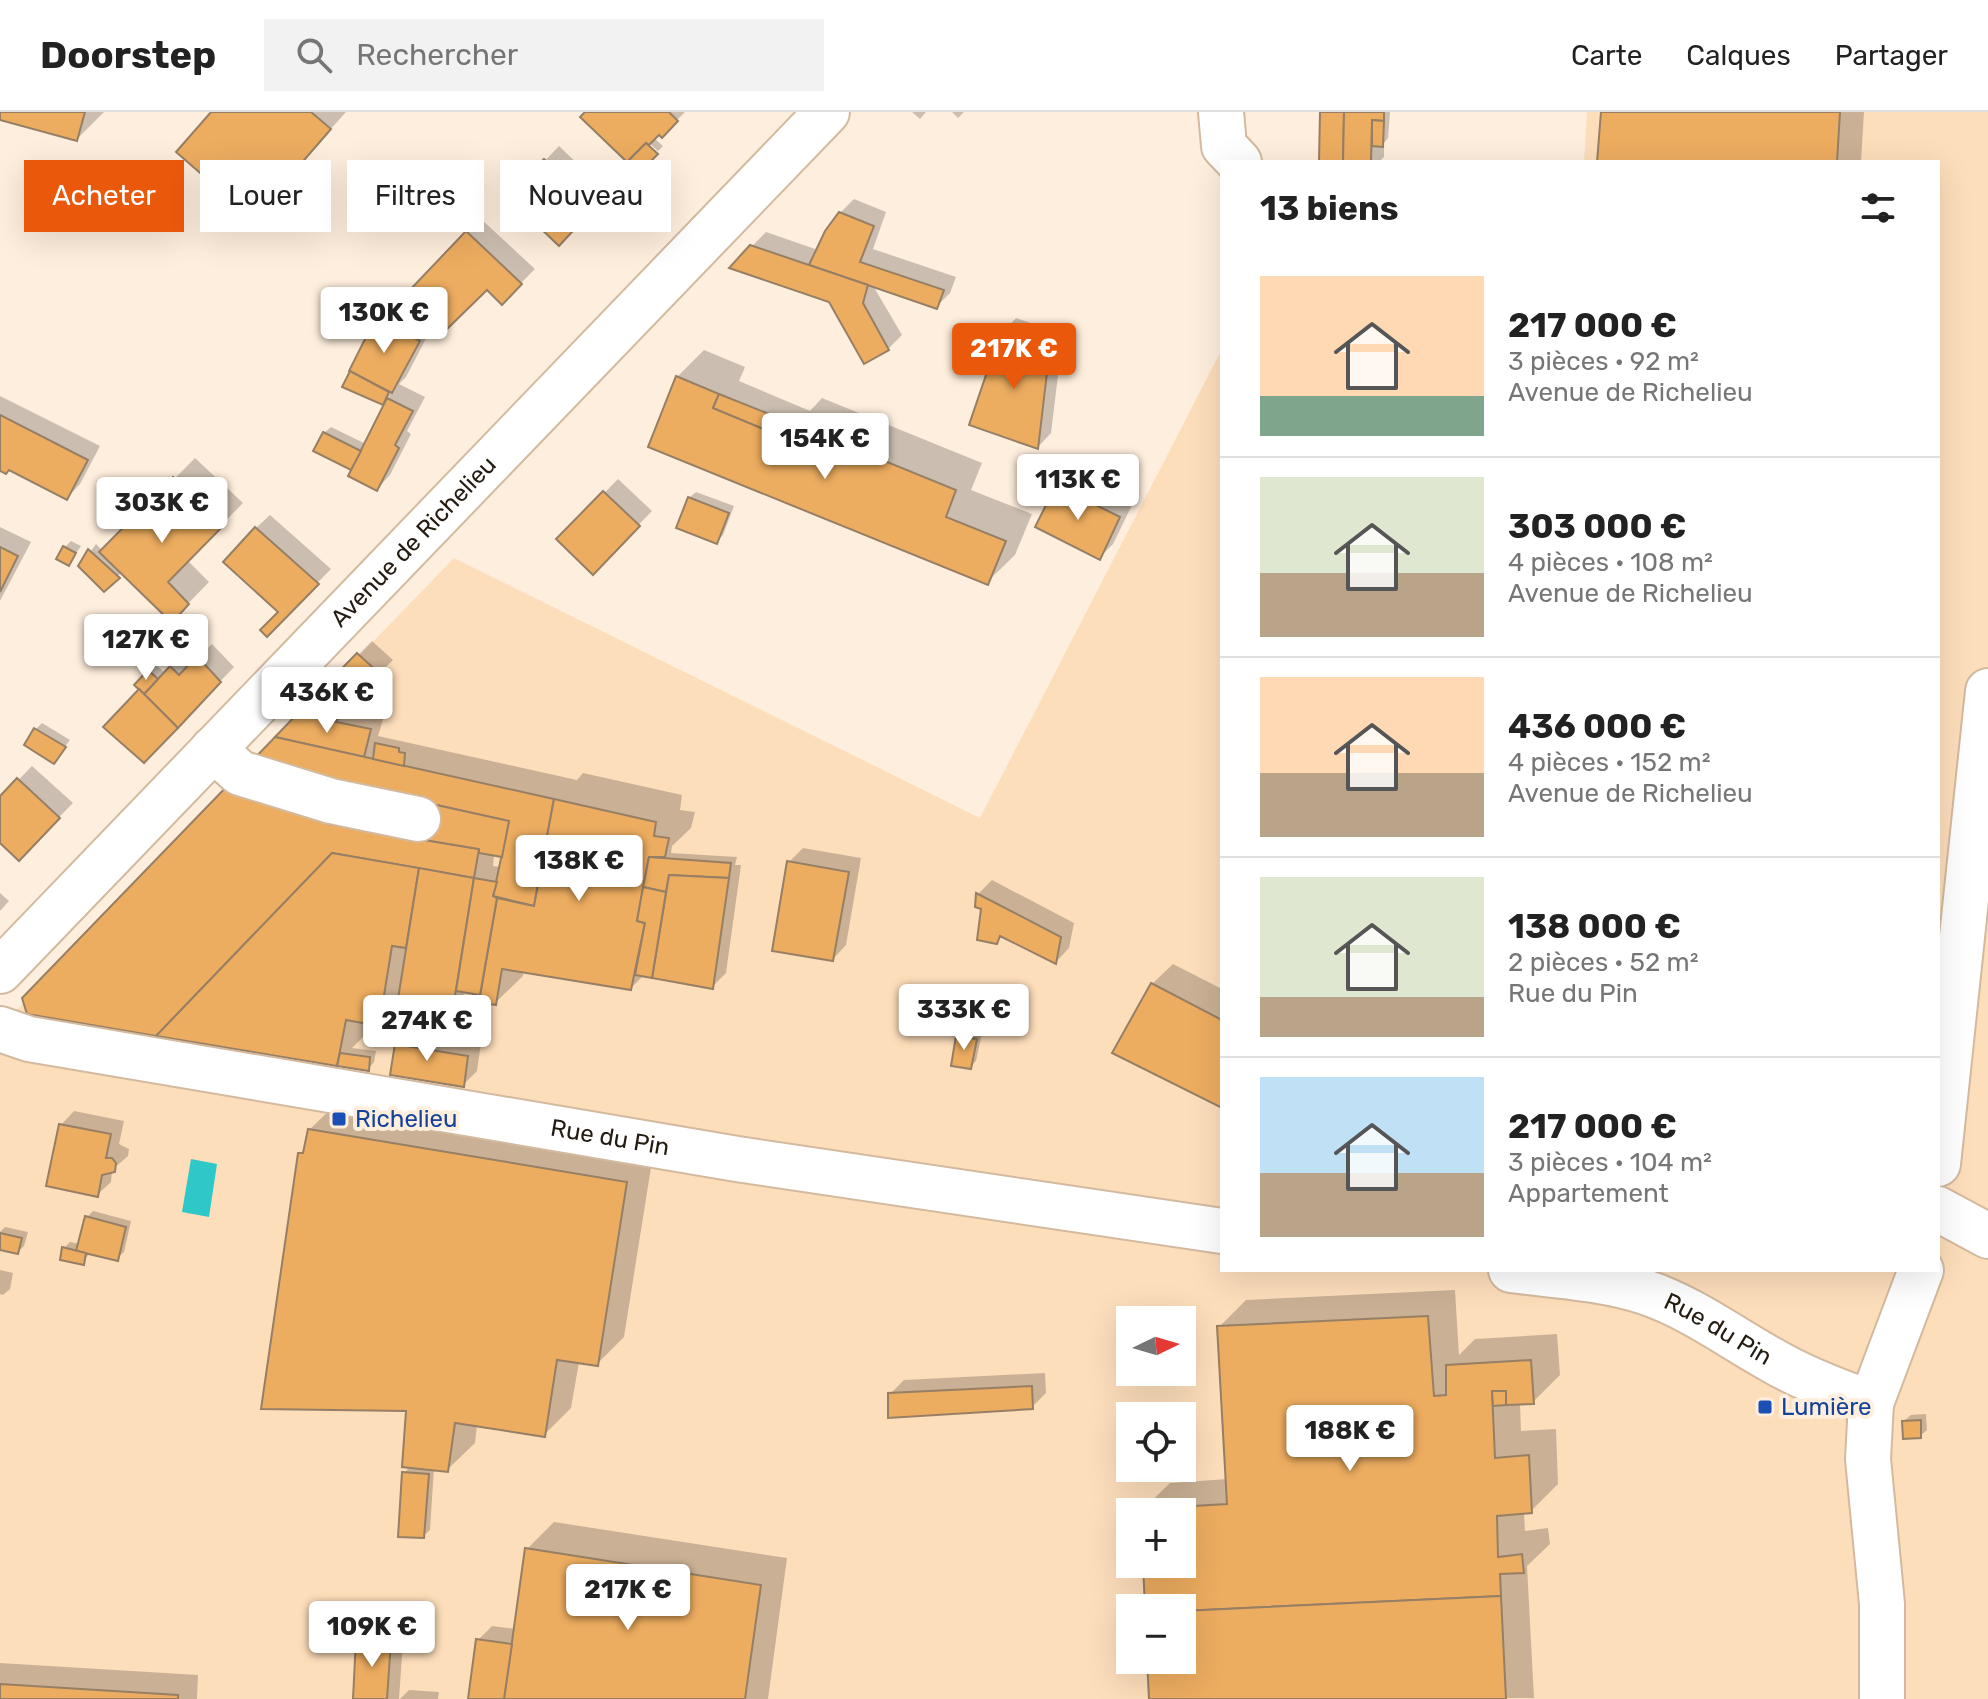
<!DOCTYPE html>
<html lang="fr">
<head>
<meta charset="utf-8">
<style>
	:root { --surface:#fff; --page:#f2f2f2; --text:#222; --muted:#767676; --line:#e0e0e0; --accent:#ea580c }
	body { margin:0; font-family:Rubik,sans-serif; background:var(--page); color:var(--text); height:100vh; display:flex; flex-direction:column; font-size:30px; white-space:nowrap }
	* { box-sizing:border-box; margin:0 }
	p { font-size:26px; color:var(--muted) }
	.icon { flex:none; width:44px; height:44px; fill:none; stroke:currentColor; stroke-width:2; stroke-linecap:round; stroke-linejoin:round }
	.map { position:relative; flex:1; overflow:hidden }
	.panel { position:absolute; left:1220px; top:48px; width:720px; height:1112px; display:flex; flex-direction:column; background:var(--surface); border-radius:0px; box-shadow:0 8px 32px #0002 }
	.panel>* { flex:none }
	.top-card { position:absolute; left:24px; top:48px; width:760px; height:72px; display:flex; gap:16px }
	.needle { width:52px; rotate:85deg }
	.controls { position:absolute; left:1116px; top:1194px; display:grid; gap:16px }
	.controls a { display:grid; place-items:center; width:80px; height:80px; border-radius:0px; background:var(--surface); box-shadow:0 8px 32px #0002; font-size:40px }
	.price { position:absolute; translate:-50% -68px; padding:0 18px; border-radius:8px; background:#fff; color:#222; font-size:26px; line-height:52px; filter:drop-shadow(0 2px 4px #0008) }
	.price::after { content:''; position:absolute; left:50%; top:48px; width:24px; height:18px; margin-left:-12px; background:inherit; clip-path:polygon(0 0,100% 0,50% 100%) }
	.price.on { background:var(--accent); color:#fff }
	ul { padding:0; list-style:none }
	li { display:flex; align-items:center; gap:24px; height:200px; padding:0 40px }
	li+li { border-top:2px solid var(--line) }
	li span { display:grid; place-items:center; flex:none; width:224px; height:160px; border-radius:0px; color:#555 }
	li>.icon { margin-inline-start:auto }
	span .icon { width:96px; height:96px; fill:#fffc; stroke-width:1 }
	li b { font-size:34px }
	h2 { display:flex; justify-content:space-between; align-items:center; height:96px; padding:0 40px; font-size:34px }
	.pill { padding:0 28px; border-radius:0px; background:var(--surface); box-shadow:0 8px 32px #0002; font-size:28px; line-height:72px }
	.pill.on { background:var(--accent); color:#fff }
	header { display:flex; align-items:center; gap:48px; box-sizing:border-box; height:112px; padding:0 40px; background:var(--surface); border-bottom:2px solid var(--line) }
	header strong { font-size:38px }
	nav { display:flex; gap:44px; margin-inline-start:auto; font-size:28px }
	.search { width:560px; height:72px; background:var(--page); display:flex; align-items:center; gap:20px; box-sizing:border-box; padding:0 28px; border-radius:0px; color:var(--muted); font-size:30px }
	.map>svg:first-child { display:block }
</style>
</head>
<body>
<header>
<strong>Doorstep</strong>
<div class="search"><svg class="icon" aria-label="search" viewBox="0 0 24 24"><circle cx="10" cy="10" r="6"/><path d="M15 15l6 6"/></svg>Rechercher</div>
<nav><a>Carte</a><a>Calques</a><a>Partager</a></nav>
</header>
<div class="map">
<svg width="1988" height="1587" viewBox="0 0 1988 1587">
	<rect width="100%" height="100%" fill="#feeedd"/>
	<path fill="#fddebb" fill-rule="evenodd" d="M1587 0H1988V1587H0V915L454 446 980 706 1222 237V1158H1938V50H1584ZM1130 1208H1182V1260H1130ZM1130 1304H1182V1356H1130ZM1130 1400H1182V1452H1130ZM1130 1496H1182V1548H1130Z"/>
	<polygon fill="#2ec8c8" points="191,1047 217,1052 209,1105 182,1100"/>
	<g fill="#0003" fill-rule="evenodd">
		<polygon points="0,0 104,0 77,27 0,6"/>
		<polygon points="213,0 346,0 253,104"/>
		<polygon points="588,0 685,0 662,23 659,21 654,26 663,34 658,39 649,31"/>
		<polygon points="912,0 926,0 920,7"/>
		<polygon points="952,0 964,0 958,6"/>
		<polygon points="1322,0 1390,0 1388,26 1384,31 1384,45 1379,50 1321,50"/>
		<polygon points="1603,0 1864,0 1861,50 1599,50"/>
		<polygon points="559,34 607,80 572,118 511,85"/>
		<polygon points="854,87 886,100 873,137 956,165 950,181 937,194 876,174 875,177 902,223 888,237 830,188 752,134 766,120 818,138 840,101"/>
		<polygon points="481,107 535,157 502,190 487,175 410,181"/>
		<polygon points="391,193 432,215 406,265 399,272 425,285 407,319 411,322 390,363 377,377 354,357 324,321 331,315 366,332 390,284 382,291 345,274 377,206"/>
		<polygon points="1016,206 1063,222 1051,321 1038,335 1003,220"/>
		<polygon points="704,238 745,255 739,269 810,299 822,286 982,351 971,378 1032,402 1015,443 987,470 677,265"/>
		<polygon points="0,284 100,334 80,372 67,386 9,356 0,356"/>
		<polygon points="195,346 243,391 187,448 209,470 172,508 122,460 104,477 80,454 96,432 103,439"/>
		<polygon points="1071,361 1133,391 1113,432 1099,446 1058,374"/>
		<polygon points="618,367 652,399 593,460 559,427"/>
		<polygon points="696,380 734,394 723,423 716,430 689,386"/>
		<polygon points="270,403 331,457 267,522 280,499 256,416"/>
		<polygon points="0,415 31,430 0,489"/>
		<polygon points="71,429 81,434 69,452 65,435"/>
		<path d="M372 529 393 548 346 596 384 604 378 624 577 668 583 661 682 683 680 698 695 700 691 716 672 734 671 741 737 745 735 753H741L726 861 712 875 644 863 631 876 523 858V864L495 891 482 882 467 879 453 893 404 886 378 912 366 910 364 924 352 936 376 939 374 950 368 957 29 901 299 603ZM494 743H504L501 755 493 754Z"/>
		<polygon points="212,532 234,555 144,648 142,577 137,572 156,553 166,562 185,542 194,550"/>
		<polygon points="42,611 70,628 54,650 36,617"/>
		<polygon points="32,654 73,691 19,746 0,728 0,687"/>
		<polygon points="803,736 861,746 846,833 833,847 789,750"/>
		<polygon points="992,768 1074,811 1069,836 1056,850 1003,824 996,830 983,796 977,794 978,782"/>
		<polygon points="0,781 9,789 0,799"/>
		<polygon points="1173,852 1222,877 1222,994 1152,872"/>
		<polygon points="414,900 422,902 418,921 481,931 477,959 463,973 392,961 400,914"/>
		<polygon points="964,919 982,921 976,949 970,955 958,925"/>
		<polygon points="337,991 653,1043 624,1225 597,1252 579,1250 571,1296 544,1323 477,1313 475,1331 447,1358 434,1356 430,1418 423,1424 404,1361 411,1354 408,1297 300,1042 306,1036 309,1018"/>
		<polygon points="74,999 124,1009 119,1032 129,1037 128,1044 112,1058 111,1070 97,1083 61,1013"/>
		<polygon points="93,1099 131,1109 124,1140 117,1146 90,1140 83,1151 64,1136 70,1130 80,1132 87,1105"/>
		<polygon points="5,1115 28,1120 24,1134 18,1140 0,1136 0,1120"/>
		<polygon points="0,1158 13,1161 10,1177 3,1183 0,1182"/>
		<polygon points="1455,1178 1459,1243 1475,1227 1557,1222 1560,1263 1533,1290 1520,1291 1521,1319 1556,1317 1558,1372 1531,1399 1524,1400 1525,1419 1548,1416 1550,1432 1527,1454 1534,1586 1151,1587 1150,1548 1182,1548 1182,1496 1147,1496 1145,1452 1182,1452 1182,1400 1143,1400 1142,1398 1170,1371 1228,1367 1219,1215 1246,1188"/>
		<polygon points="1045,1261 1046,1281 1032,1295 890,1282 904,1268"/>
		<polygon points="1926,1302 1927,1318 1920,1324 1904,1309 1911,1303"/>
		<polygon points="554,1410 787,1446 768,1587 470,1587 478,1528 492,1514 516,1517 527,1437"/>
		<polygon points="372,1515 404,1516 399,1587 355,1587 358,1528"/>
		<polygon points="0,1551 198,1563 197,1587 0,1587"/>
		<polygon points="409,1578 439,1580 438,1587 400,1587"/>
	</g>
	<g fill="#edad60" stroke="#967f65" stroke-width="2">
		<polygon points="0,0 85,0 77,29 0,8"/>
		<polygon points="211,0 311,0 331,17 253,107 176,40"/>
		<polygon points="585,0 669,0 678,9 662,26 659,23 649,33 646,31 627,50 580,5"/>
		<polygon points="1320,0 1344,0 1343,50 1319,50"/>
		<polygon points="1344,0 1384,0 1384,9 1372,8 1371,50 1343,50"/>
		<polygon points="1601,0 1840,0 1837,50 1597,50"/>
		<polygon points="1372,8 1384,9 1383,35 1372,34"/>
		<polygon points="646,31 658,42 637,63 625,52"/>
		<polygon points="544,47 595,95 559,134 508,85"/>
		<polygon points="839,100 874,114 860,150 944,178 937,197 809,153 825,119"/>
		<polygon points="466,119 522,172 502,193 487,178 445,219 407,181"/>
		<polygon points="750,133 868,173 863,191 889,238 864,252 829,190 729,156"/>
		<polygon points="376,205 420,229 392,281 349,259"/>
		<polygon points="1001,219 1050,235 1038,337 969,313"/>
		<polygon points="350,259 389,280 383,293 342,275"/>
		<polygon points="676,264 719,282 713,296 788,327 794,312 956,378 946,405 1006,429 988,473 648,335"/>
		<polygon points="719,282 794,312 788,327 713,296"/>
		<polygon points="387,286 413,299 395,333 399,336 377,379 348,364"/>
		<polygon points="0,303 88,348 67,388 9,358 6,362 0,359"/>
		<polygon points="323,320 361,339 351,358 313,339"/>
		<polygon points="173,365 224,413 168,470 189,492 172,511 99,440"/>
		<polygon points="1056,373 1120,405 1100,448 1035,415"/>
		<polygon points="603,379 640,414 593,463 556,427"/>
		<polygon points="688,385 729,401 717,432 676,416"/>
		<polygon points="255,415 319,472 267,525 260,518 278,500 223,450"/>
		<polygon points="63,434 76,441 69,454 56,447"/>
		<polygon points="0,435 18,444 0,480"/>
		<polygon points="88,437 120,466 104,480 78,454"/>
		<polygon points="357,541 381,563 340,605 315,584"/>
		<polygon points="197,544 221,570 178,616 144,582 170,554 179,563"/>
		<polygon points="148,558 158,567 144,582 134,573"/>
		<polygon points="139,577 178,616 144,651 103,615"/>
		<polygon points="315,584 340,605 335,610 297,602"/>
		<polygon points="297,602 371,617 364,645 275,625"/>
		<polygon points="34,616 66,635 54,652 24,633"/>
		<polygon points="275,625 554,687 534,794 493,784 509,709 249,652"/>
		<polygon points="375,631 399,636 399,640 405,641 404,654 373,647"/>
		<polygon points="17,666 60,706 19,749 0,731 0,684"/>
		<polygon points="232,669 328,712 479,737 474,766 332,741 156,924 27,902 22,886"/>
		<polygon points="554,687 656,710 654,724 669,726 665,745 649,745 637,809 645,811 631,878 502,857 496,893 479,890 497,786 534,794"/>
		<polygon points="432,692 509,709 502,745 479,741 479,737 425,728"/>
		<polygon points="332,741 419,756 406,836 392,834 379,914 346,908 337,954 156,924"/>
		<polygon points="649,745 731,751 729,766 669,763 666,780 643,775"/>
		<polygon points="787,749 849,760 833,849 772,839"/>
		<polygon points="419,756 474,766 453,896 398,887"/>
		<polygon points="669,763 729,766 713,877 652,866"/>
		<polygon points="474,766 497,770 493,784 497,786 480,883 456,879"/>
		<polygon points="643,775 666,780 652,866 635,863 645,811 637,809"/>
		<polygon points="976,781 1061,825 1056,852 1000,824 997,832 977,828 981,797 975,795"/>
		<polygon points="1151,871 1222,908 1222,996 1112,941"/>
		<polygon points="398,913 409,915 406,934 468,944 464,975 390,963"/>
		<polygon points="956,924 977,927 971,957 951,954"/>
		<polygon points="340,941 370,945 369,959 337,954"/>
		<polygon points="59,1012 111,1022 106,1046 112,1046 116,1051 115,1060 102,1063 98,1085 46,1074"/>
		<polygon points="308,1017 627,1070 598,1254 557,1248 545,1325 455,1311 448,1360 402,1355 406,1299 261,1297 298,1041 303,1041"/>
		<polygon points="85,1104 126,1115 118,1149 76,1139"/>
		<polygon points="0,1121 22,1126 18,1142 0,1138"/>
		<polygon points="62,1135 86,1141 84,1153 60,1148"/>
		<polygon points="1428,1204 1434,1284 1446,1283 1446,1253 1531,1248 1534,1292 1506,1293 1506,1279 1492,1279 1495,1346 1529,1343 1532,1401 1497,1404 1498,1445 1522,1442 1524,1461 1500,1462 1501,1484 1182,1499 1182,1496 1145,1496 1143,1452 1182,1452 1182,1400 1140,1400 1140,1397 1227,1392 1217,1214"/>
		<polygon points="1032,1274 1033,1297 888,1306 888,1281"/>
		<polygon points="1492,1279 1506,1279 1506,1293 1493,1294"/>
		<polygon points="1921,1308 1921,1326 1903,1327 1902,1309"/>
		<polygon points="402,1360 429,1362 424,1426 398,1425"/>
		<polygon points="525,1436 761,1473 745,1587 504,1587"/>
		<polygon points="1501,1484 1506,1587 1149,1587 1147,1548 1182,1548 1182,1499"/>
		<polygon points="356,1527 391,1529 387,1587 353,1587"/>
		<polygon points="476,1527 512,1532 504,1587 468,1587"/>
		<polygon points="0,1572 178,1583 178,1587 0,1587"/>
	</g>
	<g fill="none" stroke-linecap="round" stroke-linejoin="round">
		<g stroke="#d3ba9f" stroke-width="48">
			<g id="minor">
				<polyline points="1221,0 1224,34 1239,50"/>
				<polyline points="213,637 240,661 331,689 418,707"/>
				<path id="s1" d="M0 917 29 927 737 1047 1222 1119"/>
				<polyline points="1938,1052 1988,579"/>
				<polyline points="1938,1097 1988,1124"/>
				<path id="s2" d="M1511 1158C1555 1164 1603 1166 1645 1180 1690 1195 1729 1224 1770 1247 1802 1266 1836 1279 1871 1291"/>
				<polyline points="1882,1587 1882,1492 1868,1347 1871,1291 1921,1158"/>
			</g>
		</g>
		<g stroke="#d3ba9f" stroke-width="48">
			<g id="major">
				<path id="s3" d="M0 859 827 0"/>
			</g>
		</g>
		<use href="#minor" stroke="#fff" stroke-width="44"/>
		<use href="#major" stroke="#fff" stroke-width="44"/>
	</g>
	<g fill="#1a4fb4" stroke="#feeedd" stroke-width="3">
		<rect x="331" y="999" width="16" height="16" rx="4"/>
		<rect x="1757" y="1287" width="16" height="16" rx="4"/>
	</g>
	<g text-anchor="middle" stroke-width="8" stroke-linejoin="round" paint-order="stroke">
		<g font-size="24" fill="#251c11" stroke="#feeedd">
			<text dy="8" stroke="none"><textPath href="#s3" startOffset="596">Avenue de Richelieu</textPath></text>
			<text dy="8" stroke="none"><textPath href="#s1" startOffset="620">Rue du Pin</textPath></text>
			<text dy="8" stroke="none"><textPath href="#s2" startOffset="218">Rue du Pin</textPath></text>
		</g>
		<g font-size="24" fill="#164399" stroke="#feeedd" text-anchor="start">
			<text x="355" y="1015">Richelieu</text>
			<text x="1781" y="1303">Lumière</text>
		</g>
	</g>
</svg>
<div class="controls">
<a><svg class="needle" viewBox="-14 -14 28 28"><path d="M0-13l5 13h-10z" fill="#e53935"/><path d="M0 13l5-13h-10z" fill="#767676"/></svg></a>
<a><svg class="icon" aria-label="locate" viewBox="0 0 24 24"><circle cx="12" cy="12" r="6"/><path d="M12 2v4M12 18v4M2 12h4M18 12h4"/></svg></a>
<a>+</a>
<a>−</a>
</div>
<b class="price" style="left:384px;top:243px">130K €</b>
<b class="price on" style="left:1014px;top:279px">217K €</b>
<b class="price" style="left:825px;top:369px">154K €</b>
<b class="price" style="left:1078px;top:410px">113K €</b>
<b class="price" style="left:162px;top:433px">303K €</b>
<b class="price" style="left:146px;top:570px">127K €</b>
<b class="price" style="left:327px;top:623px">436K €</b>
<b class="price" style="left:579px;top:791px">138K €</b>
<b class="price" style="left:964px;top:940px">333K €</b>
<b class="price" style="left:427px;top:951px">274K €</b>
<b class="price" style="left:1350px;top:1361px">188K €</b>
<b class="price" style="left:628px;top:1520px">217K €</b>
<b class="price" style="left:372px;top:1557px">109K €</b>
<div class="top-card">
<a class="pill on">Acheter</a>
<a class="pill">Louer</a>
<a class="pill">Filtres</a>
<a class="pill">Nouveau</a>
</div>
<section class="panel">
<h2>13 biens<svg class="icon" aria-label="filters" viewBox="0 0 24 24"><path d="M4 7h16M4 17h16"/><circle cx="9" cy="7" r="2"/><circle cx="15" cy="17" r="2"/></svg></h2>
<ul>
<li><span style="background:linear-gradient(#ffd9b3 75%,#7fa58c 0)"><svg class="icon" aria-label="home" viewBox="0 0 24 24"><path d="M3 11l9-7 9 7M6 9v11h12V9"/></svg></span><div><b>217 000 €</b><p>3 pièces · 92 m²</p><p>Avenue de Richelieu</p></div></li>
<li><span style="background:linear-gradient(#dfe7d0 60%,#b9a48a 0)"><svg class="icon" aria-label="home" viewBox="0 0 24 24"><path d="M3 11l9-7 9 7M6 9v11h12V9"/></svg></span><div><b>303 000 €</b><p>4 pièces · 108 m²</p><p>Avenue de Richelieu</p></div></li>
<li><span style="background:linear-gradient(#ffd9b3 60%,#b9a48a 0)"><svg class="icon" aria-label="home" viewBox="0 0 24 24"><path d="M3 11l9-7 9 7M6 9v11h12V9"/></svg></span><div><b>436 000 €</b><p>4 pièces · 152 m²</p><p>Avenue de Richelieu</p></div></li>
<li><span style="background:linear-gradient(#dfe7d0 75%,#b9a48a 0)"><svg class="icon" aria-label="home" viewBox="0 0 24 24"><path d="M3 11l9-7 9 7M6 9v11h12V9"/></svg></span><div><b>138 000 €</b><p>2 pièces · 52 m²</p><p>Rue du Pin</p></div></li>
<li><span style="background:linear-gradient(#bfe0f5 60%,#b9a48a 0)"><svg class="icon" aria-label="home" viewBox="0 0 24 24"><path d="M3 11l9-7 9 7M6 9v11h12V9"/></svg></span><div><b>217 000 €</b><p>3 pièces · 104 m²</p><p>Appartement</p></div></li>
</ul>
</section>
</div>
</body>
</html>
